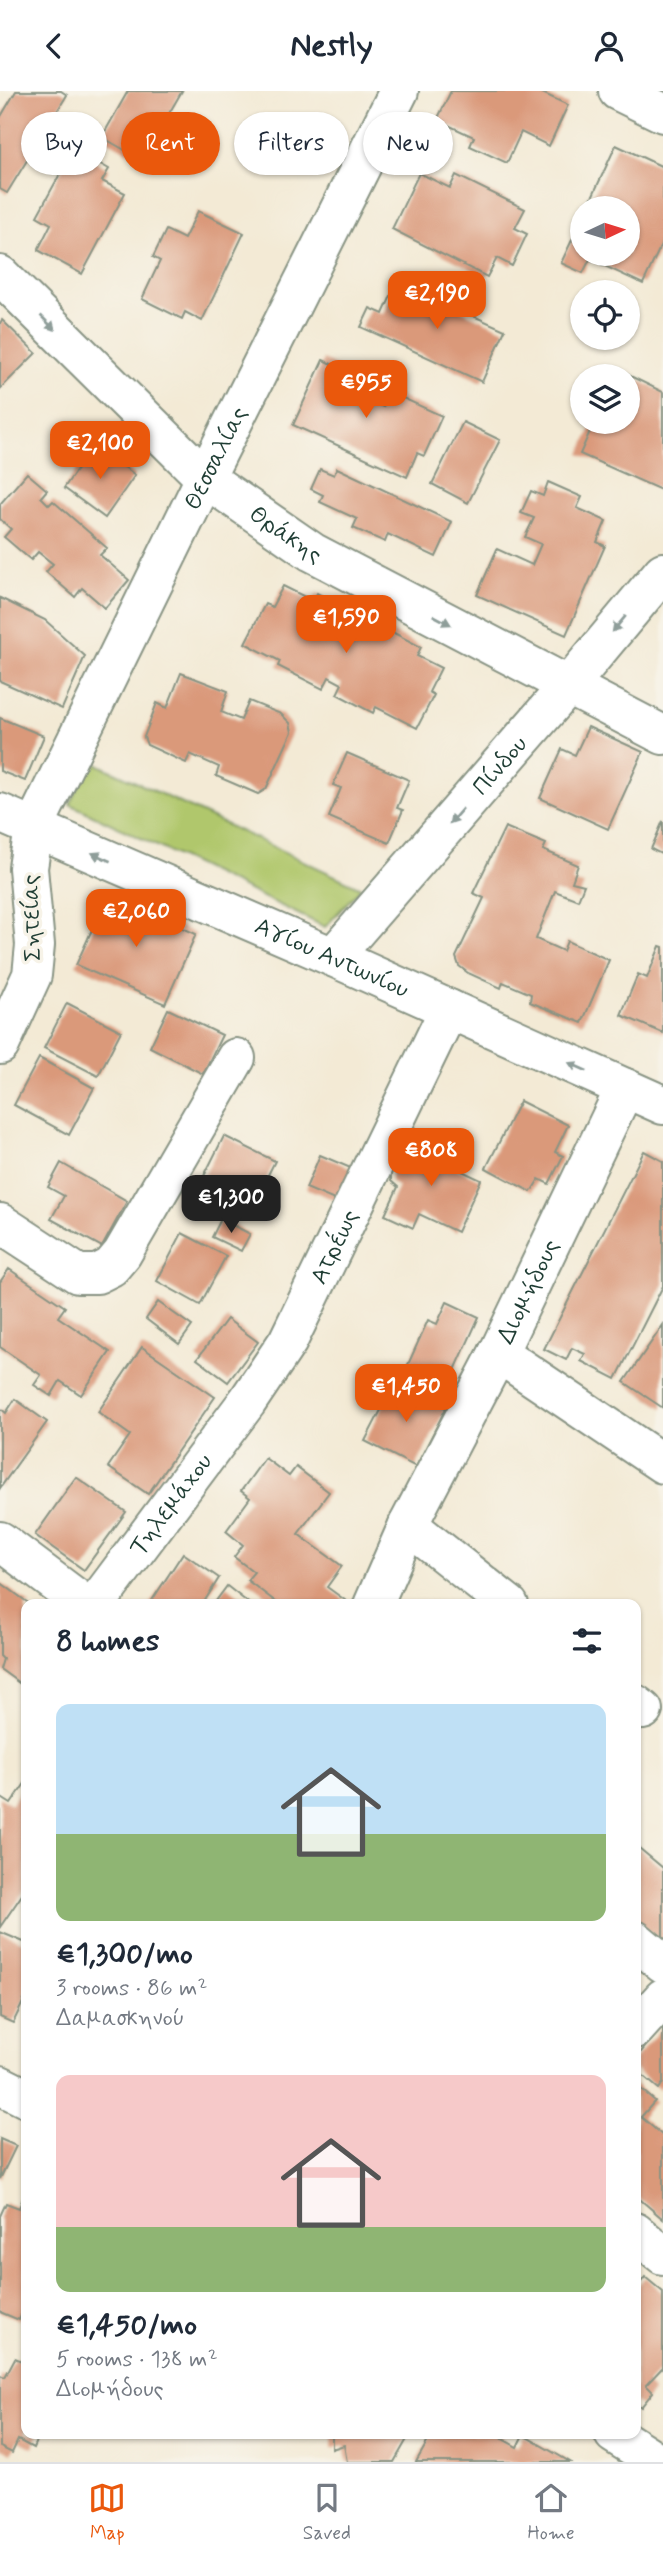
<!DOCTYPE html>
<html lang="en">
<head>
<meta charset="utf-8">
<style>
	:root { --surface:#fff; --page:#f6f6f7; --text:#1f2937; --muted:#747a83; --line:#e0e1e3; --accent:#ea580c }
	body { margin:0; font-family:Mynerve,sans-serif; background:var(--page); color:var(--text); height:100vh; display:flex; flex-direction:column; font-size:26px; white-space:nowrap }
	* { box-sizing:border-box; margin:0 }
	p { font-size:23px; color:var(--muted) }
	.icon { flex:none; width:38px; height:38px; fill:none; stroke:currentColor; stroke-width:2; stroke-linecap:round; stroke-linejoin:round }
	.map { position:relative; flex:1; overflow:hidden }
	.side { position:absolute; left:21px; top:1508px; width:620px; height:840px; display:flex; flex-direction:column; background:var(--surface); border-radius:14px; box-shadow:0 2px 5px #0004 }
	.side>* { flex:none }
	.banner { position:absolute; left:21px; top:21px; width:621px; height:63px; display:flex; gap:14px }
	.needle { width:46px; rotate:86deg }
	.fabs { position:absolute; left:570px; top:105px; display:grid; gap:14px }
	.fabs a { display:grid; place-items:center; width:70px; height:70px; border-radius:50%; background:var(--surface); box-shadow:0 2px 5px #0004; font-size:35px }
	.price { position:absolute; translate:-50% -60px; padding:0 16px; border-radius:14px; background:var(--accent); color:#fff; font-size:23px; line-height:46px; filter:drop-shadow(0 2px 4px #0008) }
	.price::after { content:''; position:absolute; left:50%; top:42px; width:21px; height:16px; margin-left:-10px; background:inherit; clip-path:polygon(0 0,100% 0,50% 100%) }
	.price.active { background:#222; color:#fff }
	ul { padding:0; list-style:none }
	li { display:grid; align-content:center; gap:14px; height:371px; padding:0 35px }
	li span { display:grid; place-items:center; height:217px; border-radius:14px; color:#555 }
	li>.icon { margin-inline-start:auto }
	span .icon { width:126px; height:126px; fill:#fffc; stroke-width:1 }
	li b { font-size:30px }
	h2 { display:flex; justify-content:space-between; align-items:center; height:84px; padding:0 35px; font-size:30px }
	.chip { padding:0 24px; border-radius:32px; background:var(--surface); box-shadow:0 2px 5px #0004; font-size:24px; line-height:63px }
	.chip.active { background:var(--accent); color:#fff }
	header { display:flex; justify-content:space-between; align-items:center; height:91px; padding:0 35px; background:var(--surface); font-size:32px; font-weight:800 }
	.tabs { display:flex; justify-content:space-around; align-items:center; height:98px; border-top:2px solid var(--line); background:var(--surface); font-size:19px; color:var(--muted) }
	.tabs a { display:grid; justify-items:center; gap:4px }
	.tabs .active { color:var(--accent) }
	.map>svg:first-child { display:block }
</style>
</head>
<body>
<header><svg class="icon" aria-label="back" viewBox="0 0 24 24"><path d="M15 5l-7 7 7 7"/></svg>Nestly<svg class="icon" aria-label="person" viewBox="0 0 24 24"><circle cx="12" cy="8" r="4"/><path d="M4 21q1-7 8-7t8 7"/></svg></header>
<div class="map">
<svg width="663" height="2371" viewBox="0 0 663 2371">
	<rect width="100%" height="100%" fill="#f7f3e8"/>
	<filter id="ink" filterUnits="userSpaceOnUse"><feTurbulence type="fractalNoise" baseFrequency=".0143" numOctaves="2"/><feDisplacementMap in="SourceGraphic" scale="14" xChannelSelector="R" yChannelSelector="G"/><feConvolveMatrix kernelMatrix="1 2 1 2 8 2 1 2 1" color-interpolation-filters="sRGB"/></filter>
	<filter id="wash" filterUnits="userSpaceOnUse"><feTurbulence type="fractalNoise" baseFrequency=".00686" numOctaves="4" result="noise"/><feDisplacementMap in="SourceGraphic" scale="28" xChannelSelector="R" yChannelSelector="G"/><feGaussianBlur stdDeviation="1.57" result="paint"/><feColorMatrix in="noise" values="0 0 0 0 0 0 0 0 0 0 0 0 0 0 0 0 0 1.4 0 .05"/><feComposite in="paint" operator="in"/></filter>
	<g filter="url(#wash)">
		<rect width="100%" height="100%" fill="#f3ead5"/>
		<polygon fill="#b0c76c" stroke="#688250" stroke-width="2" points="91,670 361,797 325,836 70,713"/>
		<g id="blocks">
			<g fill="#da997a">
				<polygon points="16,0 61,0 67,4 7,102 0,98 0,27"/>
				<polygon points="128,0 182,0 142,69 102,46"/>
				<polygon points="451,0 538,0 568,14 549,55 521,41 507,72 470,55 474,46 437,29"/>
				<polygon points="616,54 663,76 663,150 643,193 590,168 583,182 561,172 583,126 583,163 628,163 628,117 587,117"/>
				<polygon points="81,62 109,78 102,90 125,102 82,183 38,159 51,133 37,125 67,70 74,74"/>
				<polygon points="419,82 450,97 456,84 525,118 515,137 527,143 512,175 497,167 487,186 392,138"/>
				<polygon points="198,120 244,142 202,230 185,221 182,228 142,208 160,170 153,166 166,139 184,148"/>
				<polygon points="397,191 505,239 482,291 361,236 370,217 383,223"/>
				<polygon points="2,229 36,262 0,298 0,232"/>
				<polygon points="323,269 379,295 372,311 383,316 390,301 442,325 424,365 417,362 407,386 293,334"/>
				<polygon points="618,279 663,301 663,400 580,363 594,331 628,331 628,285 615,285"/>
				<polygon points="463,331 500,349 468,412 432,393"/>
				<polygon points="94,354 135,384 105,427 64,397"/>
				<polygon points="337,377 452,431 436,466 388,443 385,451 353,437 357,428 320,411 323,404 311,398 320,378 334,384"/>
				<polygon points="27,382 47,399 41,406 49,414 53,410 107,457 100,464 129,489 105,517 82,497 75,506 46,481 53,473 38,461 31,469 4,446 11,438 0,428 0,413"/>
				<polygon points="548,391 582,406 577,417 606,430 597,451 605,455 566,544 477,504 497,458 532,474 541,453 525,446 534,427 521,422 531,400 543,405"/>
				<polygon points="283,495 313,510 317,502 421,556 417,565 441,577 429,601 434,604 417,637 376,616 373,622 337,603 342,593 329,586 323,598 278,575 280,570 245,552 265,513 272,516"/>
				<polygon points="0,507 45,529 85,565 62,618 0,590"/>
				<polygon points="181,582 228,600 221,621 241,629 249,610 281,623 290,632 292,641 266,698 258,703 216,685 219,676 190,663 186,672 147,654 144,646 157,612 167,617"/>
				<polygon points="0,627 44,645 25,690 0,680"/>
				<polygon points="588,636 643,661 608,738 540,707 562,658 575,664"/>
				<polygon points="347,662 409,689 397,717 403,719 389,752 329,726 341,697 333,694"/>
				<polygon points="663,730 663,764 651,758"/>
				<polygon points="505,736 546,753 543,759 578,774 572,791 584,794 578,809 555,800 536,848 563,860 567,850 609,869 582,932 530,911 531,903 503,891 501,897 468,882 459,875 456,866 484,807 473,802"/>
				<polygon points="108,803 196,843 165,913 76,874"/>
				<polygon points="660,855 663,856 663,942 621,924 638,883 647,887"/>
				<polygon points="67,912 121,940 98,985 44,957"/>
				<polygon points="168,918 222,944 203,983 150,956"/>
				<polygon points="39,967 94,997 69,1044 14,1014"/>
				<polygon points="520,1010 568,1034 555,1061 563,1065 549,1093 539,1088 531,1101 486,1077"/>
				<polygon points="224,1045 275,1070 250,1120 199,1095"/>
				<polygon points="419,1045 450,1060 445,1072 481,1089 457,1141 419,1123 413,1137 385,1124 398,1096 391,1090 391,1079 397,1074 406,1075"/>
				<polygon points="644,1060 663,1070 663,1195 616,1288 581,1270 585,1263 572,1257 566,1269 544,1258"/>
				<polygon points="320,1064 353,1078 339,1111 306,1097"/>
				<polygon points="61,1072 127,1110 102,1156 51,1128 64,1105 48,1096"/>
				<polygon points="221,1128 250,1143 241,1160 212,1146"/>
				<polygon points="182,1142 226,1165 200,1214 157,1190"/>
				<polygon points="9,1178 65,1216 58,1226 110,1261 81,1304 60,1290 51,1305 34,1294 41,1284 0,1256 0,1191"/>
				<polygon points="158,1211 192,1235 179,1253 146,1228"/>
				<polygon points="447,1211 479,1226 447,1297 406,1278 428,1229 437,1233"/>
				<polygon points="227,1228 258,1251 228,1291 197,1268"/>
				<polygon points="663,1234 663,1317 624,1291"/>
				<polygon points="142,1256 215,1306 148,1403 108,1376 130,1344 98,1321"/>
				<polygon points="396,1290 446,1317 416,1376 365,1350"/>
				<polygon points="15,1308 47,1331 0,1397 0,1317 6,1322"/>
				<polygon points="265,1367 289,1385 296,1376 329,1401 298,1443 342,1475 327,1496 349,1512 347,1514 280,1514 247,1489 254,1481 234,1466 243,1454 226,1440 250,1407 241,1400"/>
				<polygon points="76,1386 126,1421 84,1479 35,1444"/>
				<polygon points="183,1462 219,1487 202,1514 149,1514"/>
				<polygon points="0,1491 31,1514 26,1514 26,1597 0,1578 3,1568 0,1565"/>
				<polygon points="227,1495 251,1514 213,1514"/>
				<polygon points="26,1691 26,1798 0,1836 0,1706 11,1713"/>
				<polygon points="639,1757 663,1777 663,1852 635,1828 635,1762"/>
				<polygon points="0,1841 26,1852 26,1905 13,1932 0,1926"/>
				<polygon points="663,1935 663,1992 659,1998 635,1978 635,1968"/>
				<polygon points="635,1993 655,2010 641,2026 663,2045 663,2128 635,2104 637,2061 635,2059"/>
				<polygon points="0,2048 16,2055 0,2088"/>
				<polygon points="26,2100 26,2214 19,2229 0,2221 0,2125 6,2112 19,2117"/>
				<polygon points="645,2186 663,2201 663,2276 646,2294 653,2301 641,2316 635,2311 635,2198"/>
				<polygon points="15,2267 26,2272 26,2343 39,2343 33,2357 18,2349 12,2362 0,2356 0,2284 5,2286"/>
				<polygon points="332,2343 410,2343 394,2371 347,2371 344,2354 332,2358"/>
				<polygon points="432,2343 503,2343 501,2347 517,2356 523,2344 570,2371 416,2371"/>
			</g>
		</g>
	</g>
	<g filter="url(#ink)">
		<use href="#blocks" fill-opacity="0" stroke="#899484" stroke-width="2"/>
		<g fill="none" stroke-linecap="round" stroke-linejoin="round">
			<g stroke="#899484" stroke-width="42">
				<g id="minor">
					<polyline points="618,0 663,22"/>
					<path id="s1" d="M0 184 205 387 312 461 663 644"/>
					<path id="s2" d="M0 722 333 866 663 1014"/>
					<path id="s3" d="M333 866 568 595 663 481"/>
					<path id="s4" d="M0 954 32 884 35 854 28 777 34 736 205 387 399 0"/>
					<polyline points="0,1132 78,1183 97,1183 111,1176 122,1163 236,967"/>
					<polyline points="498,1262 663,1373"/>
					<polyline points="408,1434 509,1514"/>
					<polyline points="0,1450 85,1514"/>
					<path id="s5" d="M95 1514 247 1311 288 1250 449 918"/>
					<path id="s6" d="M373 1514 408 1434 498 1262 625 997"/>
					<polyline points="635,1613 643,1619"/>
					<polyline points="635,1849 663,1872"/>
					<polyline points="635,1938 663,1907"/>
					<polyline points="0,1994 26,2007"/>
					<polyline points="635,2141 663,2164"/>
					<polyline points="614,2343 658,2371"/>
				</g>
			</g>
			<use href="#minor" stroke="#fff" stroke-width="38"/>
		</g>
		<defs><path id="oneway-solid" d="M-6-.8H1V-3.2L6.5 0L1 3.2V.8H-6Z" transform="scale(1.75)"/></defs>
		<g fill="#8f9e9a">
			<use href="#oneway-solid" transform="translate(48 232) rotate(45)"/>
			<use href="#oneway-solid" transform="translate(442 529) rotate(28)"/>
			<use href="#oneway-solid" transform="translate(619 533) rotate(130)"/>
			<use href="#oneway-solid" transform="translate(456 725) rotate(131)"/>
			<use href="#oneway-solid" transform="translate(101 766) rotate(-156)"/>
			<use href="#oneway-solid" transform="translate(578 976) rotate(-156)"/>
		</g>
	</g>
	<g text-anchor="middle" stroke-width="7" stroke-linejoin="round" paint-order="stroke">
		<g font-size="24" fill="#1f3d34" stroke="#f7f3e8">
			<text dy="8" stroke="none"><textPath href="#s4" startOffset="637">Θεσσαλίας</textPath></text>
			<text dy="8" stroke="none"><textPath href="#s1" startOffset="387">Θράκης</textPath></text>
			<text dy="8" stroke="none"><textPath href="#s3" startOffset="254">Πίνδου</textPath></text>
			<text transform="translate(31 827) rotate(-92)" y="8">Σητείας</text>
			<text dy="8" stroke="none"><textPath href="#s2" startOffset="362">Αγίου Αντωνίου</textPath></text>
			<text dy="8" stroke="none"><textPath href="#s5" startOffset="432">Ατρέως</textPath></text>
			<text dy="8" stroke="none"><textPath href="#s6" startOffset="350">Διομήδους</textPath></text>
			<text dy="8" stroke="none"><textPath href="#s5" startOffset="126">Τηλεμάχου</textPath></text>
		</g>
	</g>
</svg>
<div class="fabs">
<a><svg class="needle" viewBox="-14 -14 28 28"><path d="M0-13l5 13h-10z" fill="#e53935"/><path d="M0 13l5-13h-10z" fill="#747a83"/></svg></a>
<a><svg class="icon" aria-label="locate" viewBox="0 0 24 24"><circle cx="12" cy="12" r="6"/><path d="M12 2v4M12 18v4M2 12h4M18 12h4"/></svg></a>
<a><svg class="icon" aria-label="layers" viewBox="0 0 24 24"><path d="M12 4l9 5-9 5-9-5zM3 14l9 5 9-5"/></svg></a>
</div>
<b class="price" style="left:437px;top:240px">€2,190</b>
<b class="price" style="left:366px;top:329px">€955</b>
<b class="price" style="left:100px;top:390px">€2,100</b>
<b class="price" style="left:346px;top:564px">€1,590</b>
<b class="price" style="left:136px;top:858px">€2,060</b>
<b class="price" style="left:431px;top:1097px">€808</b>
<b class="price active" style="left:231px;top:1144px">€1,300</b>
<b class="price" style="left:406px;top:1333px">€1,450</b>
<div class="banner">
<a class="chip">Buy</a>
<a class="chip active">Rent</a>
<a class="chip">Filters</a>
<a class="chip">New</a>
</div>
<section class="side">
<h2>8 homes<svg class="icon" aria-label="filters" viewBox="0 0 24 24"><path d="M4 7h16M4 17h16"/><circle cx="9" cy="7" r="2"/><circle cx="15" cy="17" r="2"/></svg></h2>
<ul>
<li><span style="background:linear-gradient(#bfe0f5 60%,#8fb573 0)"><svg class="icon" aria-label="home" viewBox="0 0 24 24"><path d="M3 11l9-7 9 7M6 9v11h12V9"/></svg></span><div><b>€1,300/mo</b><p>3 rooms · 86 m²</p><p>Δαμασκηνού</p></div></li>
<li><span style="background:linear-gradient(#f6c9c9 70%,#8fb573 0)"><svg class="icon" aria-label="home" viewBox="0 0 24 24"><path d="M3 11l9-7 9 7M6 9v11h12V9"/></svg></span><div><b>€1,450/mo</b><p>5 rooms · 138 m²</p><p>Διομήδους</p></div></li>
</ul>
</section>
</div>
<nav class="tabs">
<a class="active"><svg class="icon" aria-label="map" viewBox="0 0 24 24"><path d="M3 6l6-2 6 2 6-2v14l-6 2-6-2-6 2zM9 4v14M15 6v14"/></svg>Map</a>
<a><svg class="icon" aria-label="saved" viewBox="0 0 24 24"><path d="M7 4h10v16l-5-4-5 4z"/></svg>Saved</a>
<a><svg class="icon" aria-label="home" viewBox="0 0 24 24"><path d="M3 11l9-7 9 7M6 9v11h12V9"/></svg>Home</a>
</nav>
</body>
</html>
